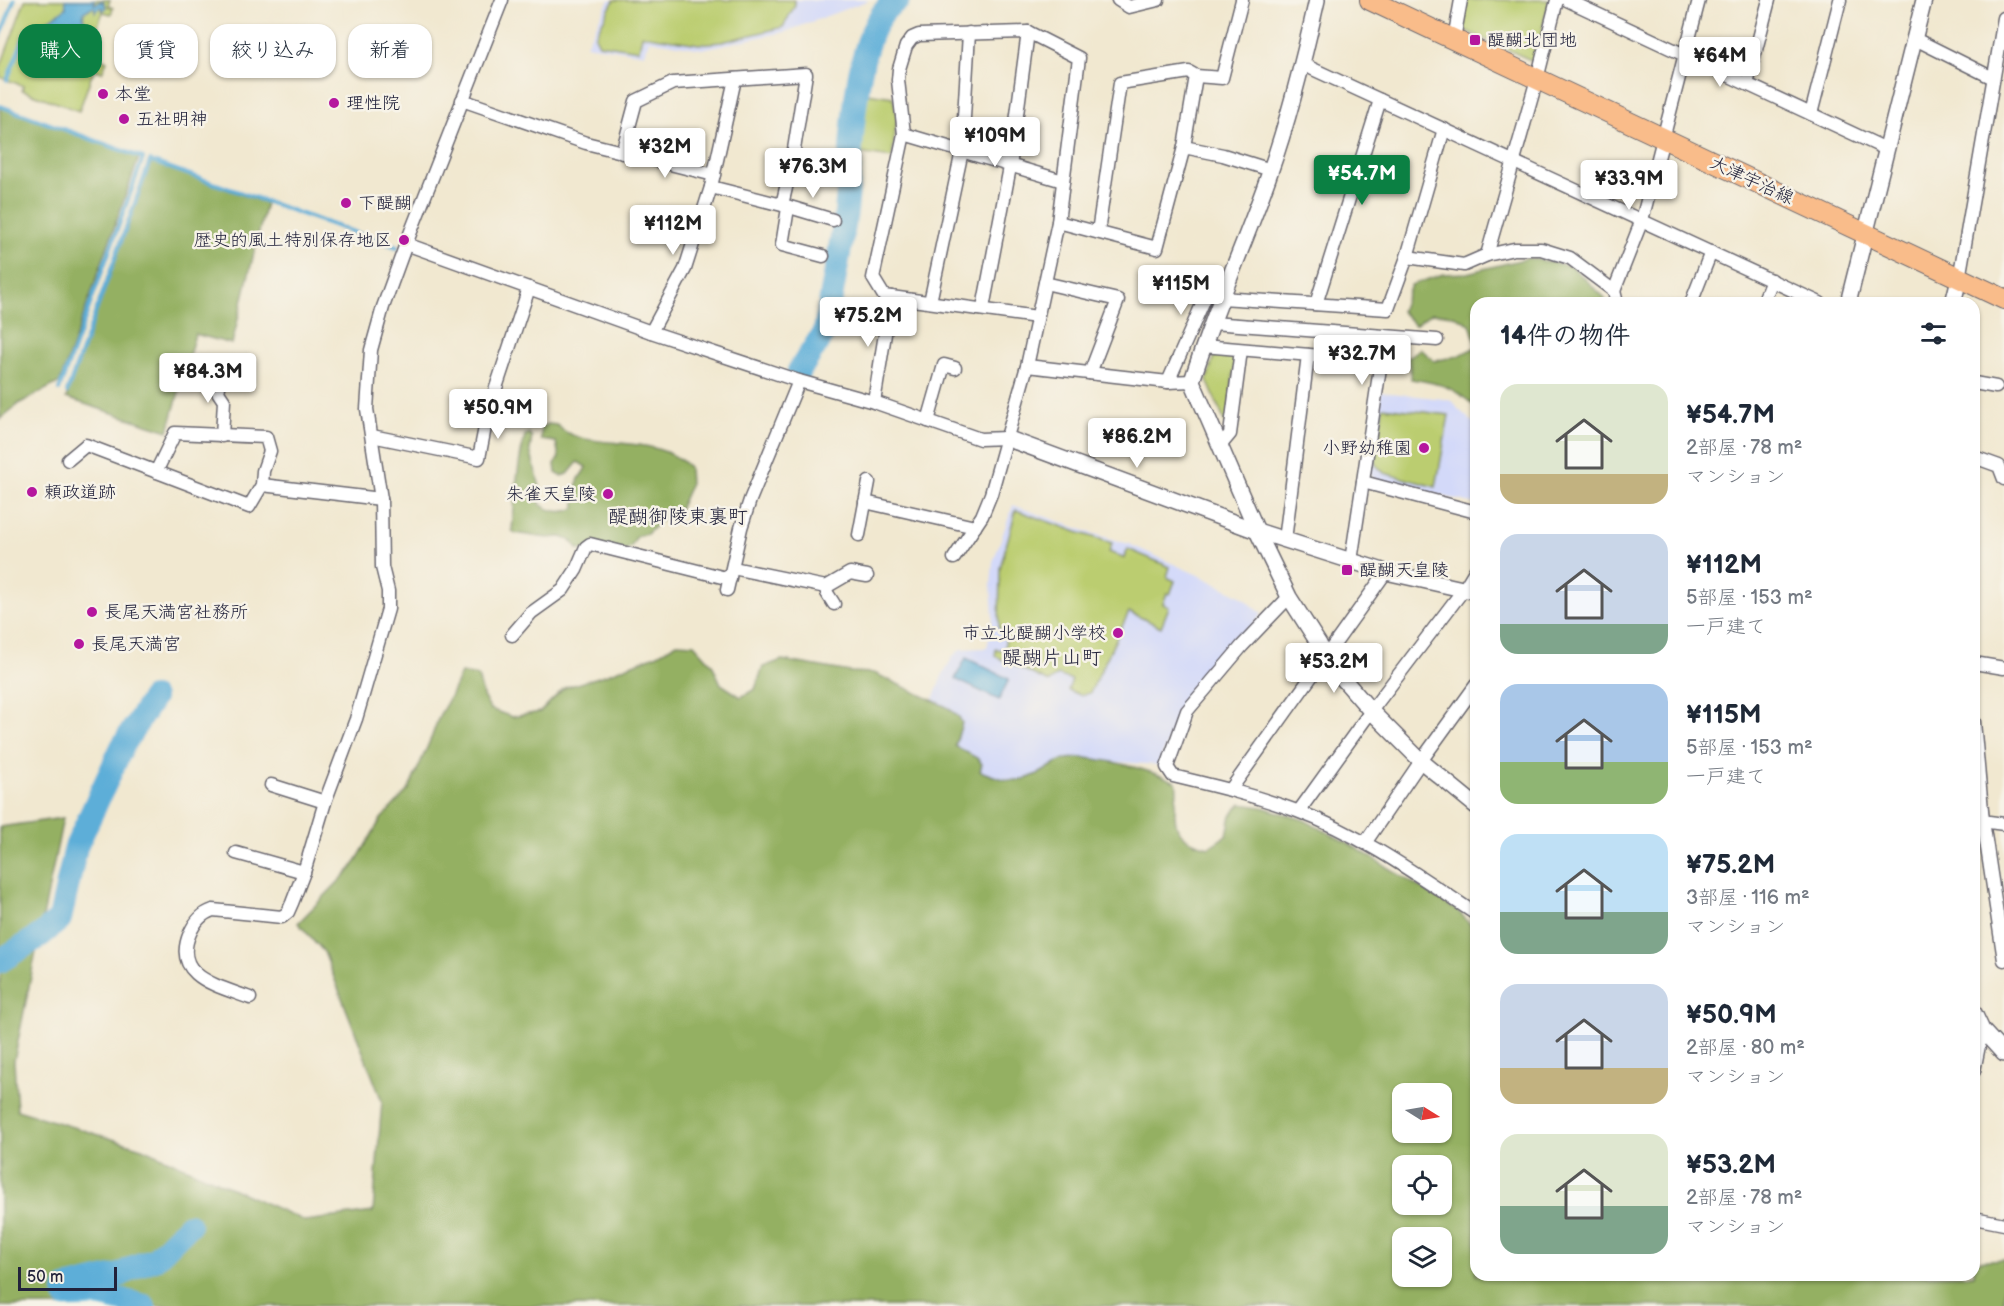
<!DOCTYPE html>
<html lang="ja">
<head>
<meta charset="utf-8">
<style>
	:root { --surface:#fff; --page:#f2f2f3; --text:#1f2937; --muted:#747a83; --accent:#0b8043 }
	body { margin:0; font-family:"Balsamiq Sans","Klee One",sans-serif; background:var(--page); color:var(--text); height:100vh; display:flex; flex-direction:column; font-size:22px; white-space:nowrap }
	* { box-sizing:border-box; margin:0 }
	p { font-size:20px; color:var(--muted) }
	.icon { flex:none; width:33px; height:33px; fill:none; stroke:currentColor; stroke-width:2; stroke-linecap:round; stroke-linejoin:round }
	.map { position:relative; flex:1; overflow:hidden }
	.sheet { position:absolute; left:1470px; top:297px; width:510px; height:984px; display:flex; flex-direction:column; background:var(--surface); border-radius:18px; box-shadow:0 2px 4px #0004 }
	.sheet>* { flex:none }
	.banner { position:absolute; left:18px; top:24px; width:570px; height:54px; display:flex; gap:12px }
	.needle { width:39px; rotate:101deg }
	.buttons { position:absolute; left:1392px; top:1083px; display:grid; gap:12px }
	.buttons a { display:grid; place-items:center; width:60px; height:60px; border-radius:12px; background:var(--surface); box-shadow:0 2px 4px #0004; font-size:30px }
	.scale { position:absolute; left:18px; bottom:15px; width:99px; box-sizing:border-box; padding-left:6px; border:3px solid #22223b; border-top:0; font-size:16px; line-height:21px; white-space:nowrap; color:#22223b; -webkit-text-stroke:4px #f7f3e8; paint-order:stroke }
	.price { position:absolute; translate:-50% -51px; padding:0 14px; border-radius:6px; background:#fff; color:#222; font-size:20px; line-height:39px; filter:drop-shadow(0 2px 3px #0008) }
	.price::after { content:''; position:absolute; left:50%; top:36px; width:18px; height:14px; margin-left:-9px; background:inherit; clip-path:polygon(0 0,100% 0,50% 100%) }
	.price.current { background:var(--accent); color:#fff }
	ul { padding:0; list-style:none }
	li { display:flex; align-items:center; gap:18px; height:150px; padding:0 30px }
	li span { display:grid; place-items:center; flex:none; width:168px; height:120px; border-radius:18px; color:#555 }
	li>.icon { margin-inline-start:auto }
	span .icon { width:72px; height:72px; fill:#fffc; stroke-width:1 }
	li b { font-size:26px }
	h2 { display:flex; justify-content:space-between; align-items:center; height:72px; padding:0 30px; font-size:26px }
	.chip { padding:0 21px; border-radius:18px; background:var(--surface); box-shadow:0 2px 4px #0004; font-size:21px; line-height:54px }
	.chip.current { background:var(--accent); color:#fff }
	.map>svg:first-child { display:block }
</style>
</head>
<body>
<div class="map">
<svg width="2004" height="1306" viewBox="0 0 2004 1306">
	<rect width="100%" height="100%" fill="#f7f3e8"/>
	<filter id="ink" filterUnits="userSpaceOnUse"><feTurbulence type="fractalNoise" baseFrequency=".0167" numOctaves="2"/><feDisplacementMap in="SourceGraphic" scale="12" xChannelSelector="R" yChannelSelector="G"/><feConvolveMatrix kernelMatrix="1 2 1 2 8 2 1 2 1" color-interpolation-filters="sRGB"/></filter>
	<filter id="wash" filterUnits="userSpaceOnUse"><feTurbulence type="fractalNoise" baseFrequency=".008" numOctaves="4" result="noise"/><feDisplacementMap in="SourceGraphic" scale="24" xChannelSelector="R" yChannelSelector="G"/><feGaussianBlur stdDeviation="1.35" result="paint"/><feColorMatrix in="noise" values="0 0 0 0 0 0 0 0 0 0 0 0 0 0 0 0 0 1.4 0 .05"/><feComposite in="paint" operator="in"/></filter>
	<g filter="url(#wash)">
		<rect width="100%" height="100%" fill="#f1e8d0"/>
		<g fill="#d3d9f9">
			<polygon points="609,0 869,0 785,32 702,49 649,40 645,54 586,45"/>
			<polygon points="1381,392 1452,400 1458,409 1476,425 1476,504 1374,480 1369,471"/>
			<polygon points="1013,505 1091,533 1129,544 1207,579 1244,598 1262,614 1181,711 1158,765 1083,759 1025,780 1002,780 980,771 977,758 955,746 947,707 933,700 942,676 953,656 961,649 987,648 993,618 991,585 993,562"/>
		</g>
		<g fill="#bbcd70" stroke="#6e7856" stroke-width="1.5">
			<polygon points="25,0 110,0 108,6 113,8 111,14 103,12 88,53 107,61 102,72 94,69 79,111 22,90 23,86 0,77 0,68"/>
			<polygon points="614,0 794,0 795,5 783,27 722,42 699,44 642,35 639,50 599,44 595,36"/>
			<polygon points="1467,0 1549,0 1535,62 1462,29"/>
			<polygon points="860,92 893,97 897,117 892,158 858,153"/>
			<polygon points="1215,354 1233,356 1235,360 1227,427 1207,380"/>
			<polygon points="1383,407 1449,415 1436,487 1384,473 1375,464"/>
			<polygon points="1016,510 1077,532 1112,543 1109,552 1124,558 1128,549 1170,567 1167,577 1175,581 1170,594 1167,593 1163,604 1169,607 1161,627 1129,612 1090,693 1080,695 1068,690 1072,680 1058,675 1049,682 995,656 996,649 1004,650 1007,631 999,629 1000,568"/>
		</g>
		<g fill="#94b062" stroke="#5b694e" stroke-width="1.5" fill-rule="evenodd">
			<polygon points="0,107 139,157 60,382 20,403 0,419"/>
			<polygon points="151,162 266,203 232,344 195,334 168,431 66,398"/>
			<polygon points="1528,258 1571,266 1604,297 1606,303 1476,303 1476,343 1470,324 1453,315 1432,313 1415,325 1401,311 1411,285 1443,274 1467,273"/>
			<path d="M1476 347V408C1455 387 1440 383 1411 379L1408 357 1421 349 1434 361 1458 356Z"/>
			<path d="M548 424 557 425C584 454 653 430 689 467L690 485 678 512 662 519 647 534 637 536 631 547 622 551 591 548 583 550 578 549 572 541 561 537 547 538 514 533 512 530C515 498 517 466 525 435L529 433 532 437 530 450 540 487V504C550 512 564 514 575 508 575 498 574 490 578 481 580 475 584 473 586 467L578 462 568 474 561 476 556 473 555 464 559 457 556 442 541 440V428Z"/>
			<path d="M677 643 694 644 712 664 721 684 741 697 755 689 763 667 782 660 850 672 874 673 947 707 959 717 962 723 955 746 977 758 982 764 980 771C1005 781 1017 785 1042 772 1049 768 1055 763 1062 760 1090 752 1150 770 1176 782 1179 794 1174 802 1175 815 1175 836 1191 843 1209 847L1227 835 1231 815 1241 804 1262 807 1304 820 1348 843 1458 911 1472 926 1476 936V1275H1974V1261L2004 1259V1306H0V827L63 818 14 1061 17 1110 142 1148 305 1221 373 1212 382 1101 324 952 298 923 352 868 381 819 409 789 432 736 439 716 449 699 461 673 478 676 483 696 490 709 512 717 540 712 564 688 608 674 658 654ZM1402 1094H1442V1132H1402ZM1402 1166H1442V1204H1402ZM1402 1238H1442V1276H1402Z"/>
		</g>
		<g fill="#5daed8" stroke="#40688a" stroke-width="1.5">
			<polygon points="65,0 95,0 94,4 103,1 106,7 103,11 101,7 95,12 95,8 92,7 84,12 83,19 87,22 82,27 81,34 84,38 92,39 91,43 81,46 78,51 72,43 59,37 58,33 47,21 66,8"/>
			<polygon points="966,658 1009,679 999,700 955,679"/>
		</g>
		<g fill="none" stroke-linecap="round" stroke-linejoin="round">
			<g stroke="#5daed8" stroke-width="4">
				<polyline points="31,29 40,38 43,36 40,28"/>
				<polyline points="0,38 14,0"/>
				<polyline points="7,80 27,30"/>
				<polyline points="0,106 143,158 59,390"/>
				<polyline points="298,213 397,247"/>
				<polyline points="67,392 150,161 296,212"/>
			</g>
			<g stroke="#5daed8" stroke-width="24">
				<path d="M799 371 825 331 828 315C834 280 841 246 846 211 852 163 850 23 898 0"/>
				<polyline points="0,961 41,935 60,919 76,847 122,747 153,698"/>
				<polyline points="144,1306 101,1295 66,1296 65,1291 66,1288 120,1275 136,1266 155,1259 189,1225"/>
			</g>
		</g>
	</g>
	<g filter="url(#ink)">
		<g fill="none" stroke-linecap="round" stroke-linejoin="round">
			<g stroke="#6a676f" stroke-width="15">
				<g id="minor">
					<polyline points="1118,0 1129,7 1158,0"/>
					<polyline points="1567,0 1886,149"/>
					<polyline points="1454,39 1461,0"/>
					<polyline points="1915,39 1993,78"/>
					<polyline points="1302,64 1820,303"/>
					<polyline points="1196,76 1222,78 1242,0"/>
					<polyline points="1747,84 1769,0"/>
					<polyline points="462,100 586,143 714,175"/>
					<polyline points="1811,114 1840,0"/>
					<polyline points="904,134 1063,181"/>
					<polyline points="1184,147 1223,155 1271,170"/>
					<polyline points="622,153 636,101 673,83 806,74 792,162 782,205 711,187"/>
					<polyline points="783,205 833,220"/>
					<polyline points="788,208 782,245 823,256"/>
					<polyline points="1058,222 1157,248 1184,147 1196,76 1189,72 1120,83 1098,232"/>
					<polyline points="406,244 651,332 799,381 874,402 980,439 1006,438"/>
					<polyline points="1487,255 1537,79 1557,0"/>
					<polyline points="1407,257 1464,265 1487,255 1514,249 1541,249 1570,258 1614,291 1617,303"/>
					<polyline points="1959,279 2004,18"/>
					<polyline points="1045,283 1118,300 1090,373"/>
					<polyline points="1614,291 1642,220 1699,0"/>
					<polyline points="1221,298 1388,309 1407,257 1444,129"/>
					<polyline points="930,302 962,151 969,33"/>
					<polyline points="1691,303 1711,252"/>
					<polyline points="1763,303 1772,280"/>
					<polyline points="1316,304 1380,100"/>
					<polyline points="983,308 1010,167 1028,32"/>
					<polyline points="1212,323 1437,340"/>
					<polyline points="651,332 685,269 711,187 735,79"/>
					<polyline points="1203,346 1381,361 1351,561"/>
					<polyline points="1027,366 1168,382 1192,381"/>
					<polyline points="221,377 218,392 224,401 222,436"/>
					<polyline points="1168,382 1208,291 1226,286"/>
					<polyline points="1974,383 1996,387"/>
					<polyline points="874,402 891,297"/>
					<polyline points="928,421 944,365 955,368"/>
					<polyline points="372,436 479,458 488,412 529,288"/>
					<polyline points="1220,446 1230,434 1241,350"/>
					<polyline points="1974,457 1999,466 2004,479"/>
					<polyline points="68,460 86,445 249,507 262,485 263,471 270,451 266,437 175,433 156,472"/>
					<polyline points="1363,482 1476,512"/>
					<polyline points="262,485 381,499"/>
					<polyline points="865,502 975,527"/>
					<polyline points="859,535 869,482"/>
					<polyline points="1285,540 1308,355"/>
					<polyline points="954,558 982,516 991,494 1027,366 1058,222 1079,58 1028,32 919,35 912,38 906,46 899,69 898,80 904,134 873,278 884,296 891,297 1037,317"/>
					<polyline points="733,568 826,587 850,573 867,576"/>
					<polyline points="826,587 827,593 834,604"/>
					<polyline points="727,590 741,528 750,500 799,381"/>
					<path d="M1289 597 1242 646 1187 711 1167 767 1173 776C1215 786 1257 796 1297 811 1362 835 1419 876 1476 914"/>
					<polyline points="512,635 531,613 563,590 576,570 586,547 590,544 730,579"/>
					<polyline points="1974,663 2004,668"/>
					<polyline points="1974,722 1983,821 2004,960"/>
					<polyline points="271,785 325,802"/>
					<polyline points="1231,789 1386,572"/>
					<polyline points="1299,811 1371,711 1464,589 1476,569"/>
					<polyline points="1974,820 2004,824"/>
					<polyline points="1365,843 1421,761 1476,685"/>
					<polyline points="236,853 304,872"/>
					<path d="M250 998C219 986 171 977 190 933 195 922 201 914 213 910L282 917 288 912 292 903 304 872 325 802 356 719 388 609V591L382 567 381 499 367 409 371 350 383 307 406 244 502 0"/>
					<polyline points="1974,1071 1982,1030"/>
					<polyline points="1974,1218 2004,1224"/>
				</g>
			</g>
			<g stroke="#6a676f" stroke-width="18">
				<g id="tertiary">
					<path d="M1317 0C1304 58 1290 116 1270 172 1246 242 1214 310 1192 381L1257 531 1289 597 1319 644 1325 658 1371 711 1421 761 1476 806"/>
					<polyline points="1848,303 1924,0"/>
					<polyline points="1953,303 1959,279"/>
					<polyline points="1006,438 1257,531 1386,572 1476,592"/>
					<polyline points="1974,1013 1982,1030 2004,1054"/>
				</g>
			</g>
			<g stroke="#6a676f" stroke-width="22">
				<polyline id="primary" points="1370,0 2004,299"/>
			</g>
			<use href="#minor" stroke="#fff" stroke-width="12"/>
			<use href="#tertiary" stroke="#fff" stroke-width="15"/>
			<use href="#primary" stroke="#f9bc8a" stroke-width="20"/>
		</g>
	</g>
	<g fill="#b5179e" stroke="#f7f3e8" stroke-width="2">
		<rect x="1469" y="34" width="12" height="12" rx="3"/>
		<circle cx="103" cy="94" r="6"/>
		<circle cx="334" cy="103" r="6"/>
		<circle cx="124" cy="119" r="6"/>
		<circle cx="346" cy="203" r="6"/>
		<circle cx="404" cy="240" r="6"/>
		<circle cx="1424" cy="448" r="6"/>
		<circle cx="32" cy="492" r="6"/>
		<circle cx="608" cy="494" r="6"/>
		<rect x="1341" y="564" width="12" height="12" rx="3"/>
		<circle cx="92" cy="612" r="6"/>
		<circle cx="1118" cy="633" r="6"/>
		<circle cx="79" cy="644" r="6"/>
	</g>
	<g text-anchor="middle" stroke-width="5" stroke-linejoin="round" paint-order="stroke">
		<g font-size="18" fill="#22223b" stroke="#f7f3e8" text-anchor="start">
			<text x="1487" y="46">醍醐北団地</text>
			<text x="115" y="100">本堂</text>
			<text x="346" y="109">理性院</text>
			<text x="136" y="125">五社明神</text>
			<text x="358" y="209">下醍醐</text>
			<text x="392" y="246" text-anchor="end">歴史的風土特別保存地区</text>
			<text x="1412" y="454" text-anchor="end">小野幼稚園</text>
			<text x="44" y="498">頼政道跡</text>
			<text x="596" y="500" text-anchor="end">朱雀天皇陵</text>
			<text x="1359" y="576">醍醐天皇陵</text>
			<text x="104" y="618">長尾天満宮社務所</text>
			<text x="1106" y="639" text-anchor="end">市立北醍醐小学校</text>
			<text x="91" y="650">長尾天満宮</text>
		</g>
		<g font-size="18" fill="#22223b" stroke="#f7f3e8">
			<text transform="translate(1752 180) rotate(25)" y="6">大津宇治線</text>
		</g>
		<g font-size="20" fill="#22223b" stroke="#f7f3e8">
			<text x="678" y="523">醍醐御陵東裏町</text>
			<text x="1052" y="664">醍醐片山町</text>
		</g>
	</g>
</svg>
<div class="buttons">
<a><svg class="needle" viewBox="-14 -14 28 28"><path d="M0-13l5 13h-10z" fill="#e53935"/><path d="M0 13l5-13h-10z" fill="#747a83"/></svg></a>
<a><svg class="icon" aria-label="locate" viewBox="0 0 24 24"><circle cx="12" cy="12" r="6"/><path d="M12 2v4M12 18v4M2 12h4M18 12h4"/></svg></a>
<a><svg class="icon" aria-label="layers" viewBox="0 0 24 24"><path d="M12 4l9 5-9 5-9-5zM3 14l9 5 9-5"/></svg></a>
</div>
<div class="scale">50 m</div>
<b class="price" style="left:1720px;top:88px">¥64M</b>
<b class="price" style="left:995px;top:168px">¥109M</b>
<b class="price" style="left:665px;top:179px">¥32M</b>
<b class="price" style="left:813px;top:199px">¥76.3M</b>
<b class="price current" style="left:1362px;top:206px">¥54.7M</b>
<b class="price" style="left:1629px;top:211px">¥33.9M</b>
<b class="price" style="left:673px;top:256px">¥112M</b>
<b class="price" style="left:1181px;top:316px">¥115M</b>
<b class="price" style="left:868px;top:348px">¥75.2M</b>
<b class="price" style="left:1362px;top:386px">¥32.7M</b>
<b class="price" style="left:208px;top:404px">¥84.3M</b>
<b class="price" style="left:498px;top:440px">¥50.9M</b>
<b class="price" style="left:1137px;top:469px">¥86.2M</b>
<b class="price" style="left:1334px;top:694px">¥53.2M</b>
<div class="banner">
<a class="chip current">購入</a>
<a class="chip">賃貸</a>
<a class="chip">絞り込み</a>
<a class="chip">新着</a>
</div>
<section class="sheet">
<h2>14件の物件<svg class="icon" aria-label="filters" viewBox="0 0 24 24"><path d="M4 7h16M4 17h16"/><circle cx="9" cy="7" r="2"/><circle cx="15" cy="17" r="2"/></svg></h2>
<ul>
<li><span style="background:linear-gradient(#dfe7d0 75%,#c2b280 0)"><svg class="icon" aria-label="home" viewBox="0 0 24 24"><path d="M3 11l9-7 9 7M6 9v11h12V9"/></svg></span><div><b>¥54.7M</b><p>2部屋 · 78 m²</p><p>マンション</p></div></li>
<li><span style="background:linear-gradient(#c9d6e8 75%,#7fa58c 0)"><svg class="icon" aria-label="home" viewBox="0 0 24 24"><path d="M3 11l9-7 9 7M6 9v11h12V9"/></svg></span><div><b>¥112M</b><p>5部屋 · 153 m²</p><p>一戸建て</p></div></li>
<li><span style="background:linear-gradient(#a9c7e8 65%,#8fb573 0)"><svg class="icon" aria-label="home" viewBox="0 0 24 24"><path d="M3 11l9-7 9 7M6 9v11h12V9"/></svg></span><div><b>¥115M</b><p>5部屋 · 153 m²</p><p>一戸建て</p></div></li>
<li><span style="background:linear-gradient(#bfe0f5 65%,#7fa58c 0)"><svg class="icon" aria-label="home" viewBox="0 0 24 24"><path d="M3 11l9-7 9 7M6 9v11h12V9"/></svg></span><div><b>¥75.2M</b><p>3部屋 · 116 m²</p><p>マンション</p></div></li>
<li><span style="background:linear-gradient(#c9d6e8 70%,#c2b280 0)"><svg class="icon" aria-label="home" viewBox="0 0 24 24"><path d="M3 11l9-7 9 7M6 9v11h12V9"/></svg></span><div><b>¥50.9M</b><p>2部屋 · 80 m²</p><p>マンション</p></div></li>
<li><span style="background:linear-gradient(#dfe7d0 60%,#7fa58c 0)"><svg class="icon" aria-label="home" viewBox="0 0 24 24"><path d="M3 11l9-7 9 7M6 9v11h12V9"/></svg></span><div><b>¥53.2M</b><p>2部屋 · 78 m²</p><p>マンション</p></div></li>
</ul>
</section>
</div>
</body>
</html>
